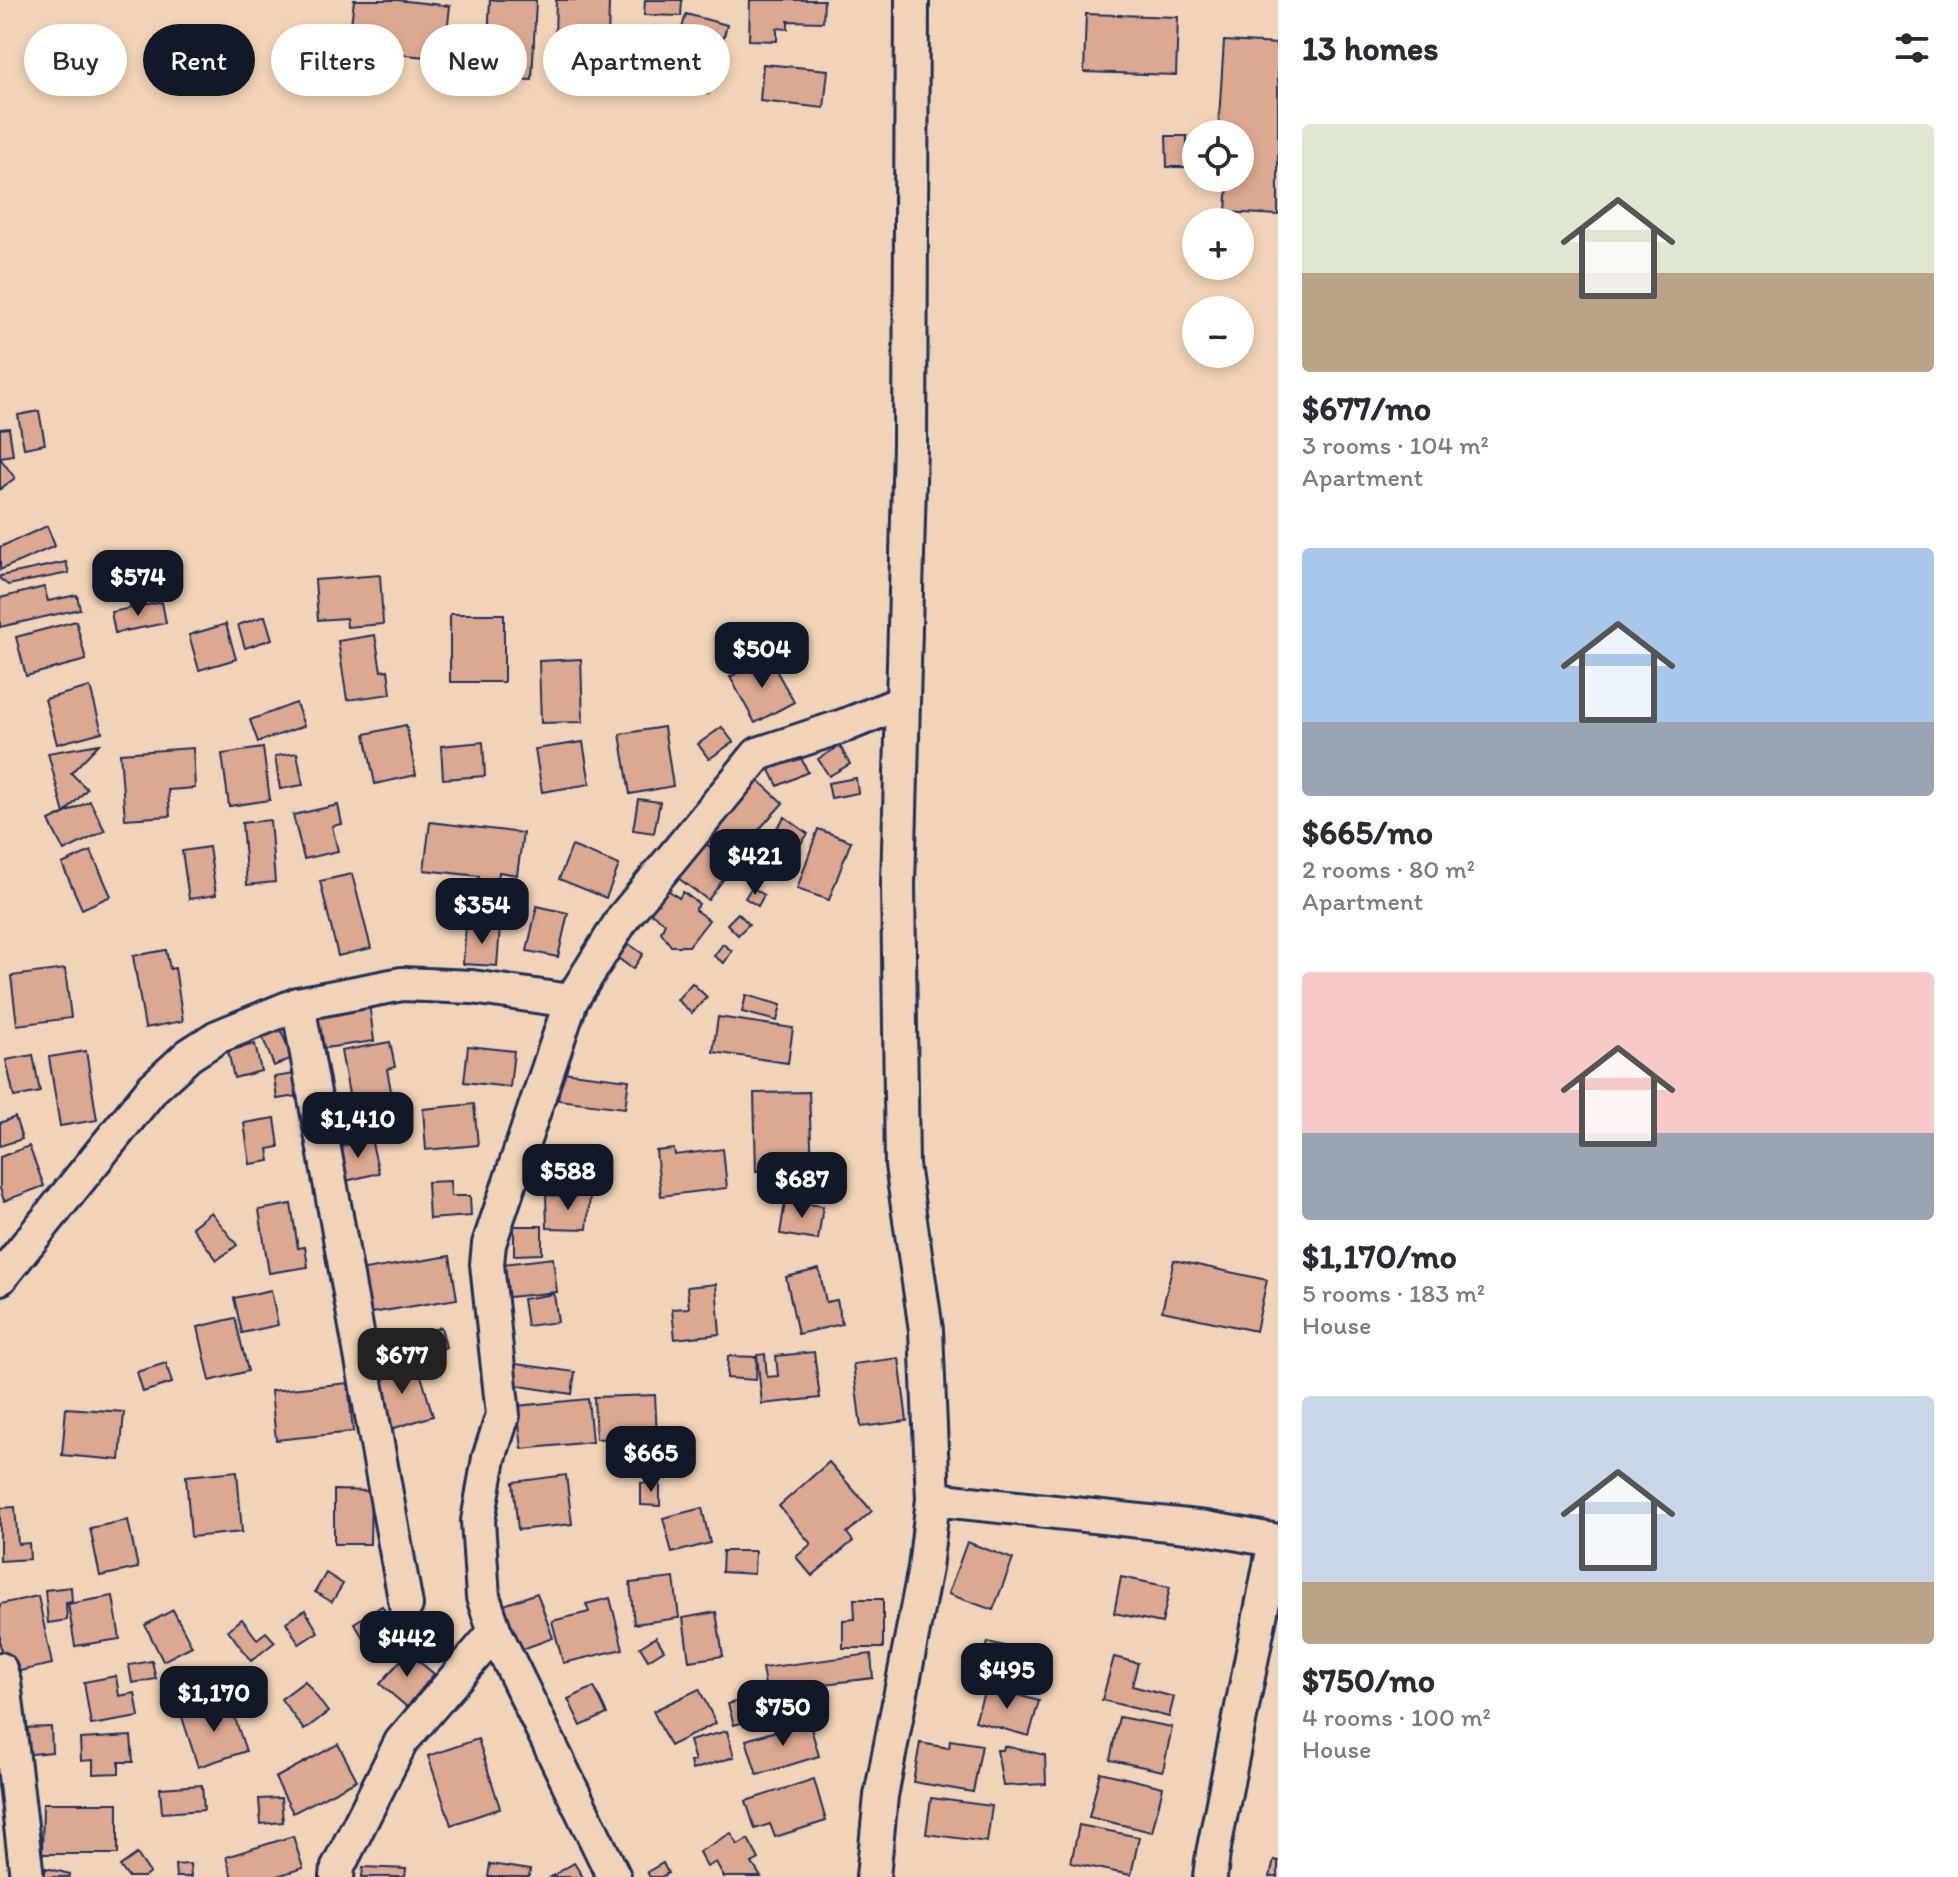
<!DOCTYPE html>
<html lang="en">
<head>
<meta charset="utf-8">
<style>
	:root { --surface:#fff; --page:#f7f7f7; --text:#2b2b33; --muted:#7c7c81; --accent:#111827 }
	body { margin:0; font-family:Itim,sans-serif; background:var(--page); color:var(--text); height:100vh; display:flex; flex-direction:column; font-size:30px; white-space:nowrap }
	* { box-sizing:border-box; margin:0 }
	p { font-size:26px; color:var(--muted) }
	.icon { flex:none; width:44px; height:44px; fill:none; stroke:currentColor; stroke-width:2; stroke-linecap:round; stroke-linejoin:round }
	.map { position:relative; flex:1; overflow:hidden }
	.details { display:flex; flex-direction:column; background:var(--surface); width:680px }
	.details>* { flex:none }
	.hud { position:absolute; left:24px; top:24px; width:760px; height:72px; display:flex; gap:16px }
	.controls { position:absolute; left:1182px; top:120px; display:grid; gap:16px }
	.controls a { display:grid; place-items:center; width:72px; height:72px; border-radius:50%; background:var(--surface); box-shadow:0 4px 12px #0003; font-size:40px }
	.price { position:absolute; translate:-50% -68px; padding:0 18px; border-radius:16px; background:var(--accent); color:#fff; font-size:26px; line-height:52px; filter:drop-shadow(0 2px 4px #0008) }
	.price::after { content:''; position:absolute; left:50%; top:48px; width:24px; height:18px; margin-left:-12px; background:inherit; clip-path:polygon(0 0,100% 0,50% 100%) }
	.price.current { background:#222; color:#fff }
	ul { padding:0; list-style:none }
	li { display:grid; align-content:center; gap:16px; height:424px; padding:0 24px }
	li span { display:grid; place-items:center; height:248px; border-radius:8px; color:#555 }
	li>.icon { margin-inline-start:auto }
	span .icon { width:144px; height:144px; fill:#fffc; stroke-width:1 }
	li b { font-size:34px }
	h2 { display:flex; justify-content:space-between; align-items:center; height:96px; padding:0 24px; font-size:34px }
	.chip { padding:0 28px; border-radius:36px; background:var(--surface); box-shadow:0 4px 12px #0003; font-size:28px; line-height:72px }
	.chip.current { background:var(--accent); color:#fff }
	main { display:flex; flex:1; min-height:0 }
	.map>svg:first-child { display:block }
</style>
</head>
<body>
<main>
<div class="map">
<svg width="1278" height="1877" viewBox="0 0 1278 1877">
	<rect width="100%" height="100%" fill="#f1d4b7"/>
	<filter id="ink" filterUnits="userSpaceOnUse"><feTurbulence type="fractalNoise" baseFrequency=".0125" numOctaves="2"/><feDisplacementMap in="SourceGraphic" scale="16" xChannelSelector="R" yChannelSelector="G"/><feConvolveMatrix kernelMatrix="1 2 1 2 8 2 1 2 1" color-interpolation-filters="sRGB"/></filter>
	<g filter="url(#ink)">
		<g fill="#dca890" stroke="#1b2f5e" stroke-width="2">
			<polygon points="354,0 397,0 450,6 444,59 348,49"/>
			<polygon points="490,0 536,0 532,80 486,78"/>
			<polygon points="556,0 609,0 608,48 616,48 615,76 554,76"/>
			<polygon points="645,0 682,0 681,16 644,15"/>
			<polygon points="750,0 824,0 823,22 788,21 788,29 777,28 777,41 749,40"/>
			<polygon points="686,14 727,25 708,94 667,82"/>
			<polygon points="1086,14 1178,17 1176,75 1084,72"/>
			<polygon points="1224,41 1278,44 1278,215 1226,212 1228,180 1215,179 1240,178 1240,134 1218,134"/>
			<polygon points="763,64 828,70 824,108 760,101"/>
			<polygon points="1166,136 1187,136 1187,167 1167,167"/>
			<polygon points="39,411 45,444 24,448 18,415"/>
			<polygon points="9,428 13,455 0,457 0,429"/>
			<polygon points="0,458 15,478 0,489"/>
			<polygon points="47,526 55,546 0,570 0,547"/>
			<polygon points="66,562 69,573 8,585 0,579 0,576"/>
			<polygon points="380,575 383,624 347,627 346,618 318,620 315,580"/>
			<polygon points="44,587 48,601 77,595 80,609 0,627 0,598"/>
			<polygon points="162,602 166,623 115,633 111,612"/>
			<rect x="450" y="614" width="54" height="68"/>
			<polygon points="265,616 272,639 245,648 238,625"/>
			<polygon points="76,621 86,660 26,676 16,637"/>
			<polygon points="226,624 236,659 199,670 189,635"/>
			<polygon points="375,635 381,671 388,670 391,694 347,700 338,641"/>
			<polygon points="768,656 794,702 755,723 730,677"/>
			<polygon points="581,659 583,722 541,723 539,661"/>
			<polygon points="90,687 102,732 57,744 45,699"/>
			<polygon points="296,703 304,726 258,742 250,720"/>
			<polygon points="406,725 416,775 375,784 365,734"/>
			<polygon points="664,727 673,786 630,794 620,734"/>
			<polygon points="722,727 733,742 709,759 698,744"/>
			<polygon points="483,742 485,776 443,779 441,746"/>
			<polygon points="583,742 590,784 542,792 535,749"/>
			<polygon points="99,744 71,773 87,789 64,814 48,753"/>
			<polygon points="840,746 850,764 829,776 818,759"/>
			<polygon points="193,748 195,788 168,790 170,816 125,819 120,753"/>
			<polygon points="263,748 270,800 229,806 222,754"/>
			<polygon points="297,753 303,785 280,789 275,756"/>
			<polygon points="799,754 808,772 778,786 769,768"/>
			<polygon points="856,778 858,793 831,798 828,783"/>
			<polygon points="759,781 783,803 737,854 713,833"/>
			<polygon points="638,799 660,802 654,833 633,830"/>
			<polygon points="90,801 105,831 64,851 49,821"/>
			<polygon points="338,805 342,824 332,826 338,851 304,859 293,815"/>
			<polygon points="785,817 808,834 774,879 751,862"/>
			<polygon points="270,820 275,882 247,885 242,823"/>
			<polygon points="430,822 523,833 517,875 499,872 497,885 478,883 479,876 424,870"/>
			<polygon points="818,829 851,841 829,900 797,889"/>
			<polygon points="705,843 734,865 708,900 674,875 686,859 690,863"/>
			<polygon points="572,846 619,865 606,898 559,879"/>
			<polygon points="209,847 216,895 189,899 182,851"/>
			<polygon points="91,851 111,896 82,909 62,864"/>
			<polygon points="352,874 371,948 338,956 320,881"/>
			<polygon points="752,887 764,895 758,906 745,898"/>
			<polygon points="665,888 679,898 683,892 699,904 695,910 709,920 689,946 671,946 661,932 665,923 648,911"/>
			<polygon points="537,906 568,913 558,957 527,951"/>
			<polygon points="738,913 749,924 738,935 727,924"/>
			<polygon points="466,925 500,927 497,966 463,964"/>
			<polygon points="629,944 643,954 633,969 618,958"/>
			<polygon points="723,944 732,951 724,963 714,956"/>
			<polygon points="166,950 170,969 175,968 183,1021 145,1028 133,956"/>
			<polygon points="65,969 71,1018 17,1025 11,976"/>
			<polygon points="692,983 707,997 692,1013 677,1000"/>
			<polygon points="746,995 781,1005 777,1021 742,1012"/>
			<polygon points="369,1002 374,1041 311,1050 305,1010"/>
			<polygon points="718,1017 793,1028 788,1063 713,1052"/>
			<polygon points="276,1018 292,1058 274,1066 258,1026"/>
			<polygon points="390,1042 395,1067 387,1069 397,1124 356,1132 341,1051"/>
			<polygon points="255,1044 261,1071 234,1078 228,1051"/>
			<polygon points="468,1046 514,1051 510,1087 464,1082"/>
			<polygon points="86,1051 97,1120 60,1126 49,1057"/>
			<polygon points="33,1055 40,1092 14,1097 6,1060"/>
			<polygon points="562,1072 629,1080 625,1108 558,1100"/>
			<polygon points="295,1074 298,1096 277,1099 274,1077"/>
			<polygon points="809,1092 812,1168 756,1171 754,1093"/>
			<polygon points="474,1104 478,1145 426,1150 423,1109"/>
			<polygon points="15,1117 22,1139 0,1146 0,1123"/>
			<polygon points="275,1118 279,1147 268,1149 270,1161 250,1164 244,1123"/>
			<polygon points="371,1139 379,1173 346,1181 337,1147"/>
			<polygon points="29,1146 44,1186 4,1201 0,1188 0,1157"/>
			<polygon points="674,1149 675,1155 723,1149 727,1188 661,1196 656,1151"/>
			<polygon points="450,1181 451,1196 470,1196 471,1216 429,1219 427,1182"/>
			<polygon points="546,1195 590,1196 587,1229 547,1228"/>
			<polygon points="785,1201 823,1206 818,1240 780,1234"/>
			<polygon points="291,1204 298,1248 305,1247 308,1267 269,1273 259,1210"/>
			<polygon points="211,1212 237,1245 217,1260 192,1227"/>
			<polygon points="514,1226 542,1226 542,1254 514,1255"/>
			<polygon points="450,1256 457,1299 365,1314 358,1271"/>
			<polygon points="553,1258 557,1292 498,1298 494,1265"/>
			<polygon points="1174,1260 1267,1280 1256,1331 1162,1311"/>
			<polygon points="819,1269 826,1302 837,1300 842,1324 798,1334 786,1277"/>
			<polygon points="716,1284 720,1334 675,1339 672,1309 689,1308 687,1287"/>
			<polygon points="271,1290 278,1325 242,1333 234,1298"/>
			<polygon points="554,1294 558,1322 527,1326 523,1299"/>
			<polygon points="235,1318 248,1371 210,1381 198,1327"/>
			<polygon points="441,1327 446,1347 405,1360 399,1340"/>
			<polygon points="814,1352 820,1398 762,1404 757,1355 765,1354 767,1377 778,1376 776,1356"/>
			<polygon points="728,1356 757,1357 756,1380 727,1378"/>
			<polygon points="899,1358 907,1421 861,1427 853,1364"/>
			<polygon points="417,1362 433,1416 388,1430 372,1376"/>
			<polygon points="166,1363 172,1383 143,1392 137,1372"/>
			<polygon points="516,1364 575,1372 572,1394 513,1385"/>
			<polygon points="348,1383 353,1432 276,1440 271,1391"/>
			<polygon points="655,1395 658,1458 623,1459 622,1438 596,1439 594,1397"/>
			<polygon points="588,1399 592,1442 522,1449 517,1406"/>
			<polygon points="66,1408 124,1412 120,1460 62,1455"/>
			<polygon points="829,1462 872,1511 847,1533 853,1541 812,1576 796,1557 811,1544 779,1506"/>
			<polygon points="237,1471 242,1532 191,1537 186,1476"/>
			<polygon points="566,1475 572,1524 518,1530 513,1482"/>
			<polygon points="641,1483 660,1483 660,1506 641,1505"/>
			<polygon points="334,1490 371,1491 370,1544 334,1544"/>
			<polygon points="15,1507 18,1544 29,1543 30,1559 0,1561 0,1508"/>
			<polygon points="702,1508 710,1543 672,1553 663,1518"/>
			<polygon points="128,1520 138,1568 100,1576 90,1528"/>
			<polygon points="967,1542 1013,1559 993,1610 948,1594"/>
			<polygon points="723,1551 755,1551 754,1574 722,1572"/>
			<polygon points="326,1573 343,1584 332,1602 315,1592"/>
			<polygon points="1121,1577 1170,1587 1162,1623 1114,1613"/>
			<polygon points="674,1578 679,1618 634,1624 630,1583"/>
			<polygon points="71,1587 72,1602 66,1603 67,1620 48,1623 45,1590"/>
			<polygon points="537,1593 553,1638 509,1654 493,1609"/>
			<polygon points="38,1596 52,1664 6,1674 0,1644 0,1604"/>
			<polygon points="113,1596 120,1639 75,1646 68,1604"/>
			<polygon points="610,1598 623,1649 563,1663 552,1621 589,1612 586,1604"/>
			<polygon points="854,1599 883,1599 883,1648 843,1648 843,1620 855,1619"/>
			<polygon points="382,1606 392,1623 364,1639 354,1623"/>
			<polygon points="173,1610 192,1646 163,1661 145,1625"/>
			<polygon points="305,1610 318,1632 299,1644 286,1622"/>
			<polygon points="716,1612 723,1656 689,1661 683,1618"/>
			<polygon points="242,1619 257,1639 266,1632 275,1642 251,1661 228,1630"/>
			<polygon points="656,1637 664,1650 648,1660 640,1647"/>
			<polygon points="988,1642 1049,1657 1041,1687 1033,1685 1031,1690 979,1678"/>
			<polygon points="408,1652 434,1674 407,1707 380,1684"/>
			<polygon points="871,1654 873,1678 766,1691 762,1668"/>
			<polygon points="1114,1657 1138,1663 1132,1686 1174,1697 1169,1717 1102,1700"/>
			<polygon points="152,1661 156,1679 132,1683 129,1665"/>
			<polygon points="215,1670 223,1698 172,1712 165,1683"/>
			<polygon points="116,1676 119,1696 135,1693 139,1717 91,1725 84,1682"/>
			<polygon points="252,1678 260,1689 248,1698 239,1687"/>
			<polygon points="305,1681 328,1712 304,1730 281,1699"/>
			<polygon points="986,1686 1039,1701 1029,1736 975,1721"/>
			<polygon points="594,1687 607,1714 581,1726 568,1699"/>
			<polygon points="699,1689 716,1723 670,1746 653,1711"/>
			<polygon points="766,1693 773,1713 734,1725 728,1704"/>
			<polygon points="229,1701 246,1751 198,1767 182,1717"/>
			<polygon points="1119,1717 1172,1727 1163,1771 1110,1760"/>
			<polygon points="809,1721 819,1756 757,1775 746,1740"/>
			<polygon points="51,1727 52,1752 22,1755 21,1728"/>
			<polygon points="727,1731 734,1757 692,1770 690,1762 695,1761 689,1741"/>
			<polygon points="131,1736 133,1762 119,1762 119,1773 93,1774 93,1760 81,1761 80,1739"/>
			<polygon points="478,1739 500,1808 451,1825 428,1756"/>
			<polygon points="950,1740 982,1745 973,1792 913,1782 920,1743 949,1748"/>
			<polygon points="338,1744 357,1780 293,1813 275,1778"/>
			<polygon points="1004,1746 1045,1755 1046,1784 1003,1786 997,1750 1003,1750"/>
			<polygon points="1100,1772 1163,1787 1152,1832 1089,1817"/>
			<polygon points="814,1779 826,1821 775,1837 770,1824 755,1829 746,1801"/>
			<polygon points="202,1785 204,1810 162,1813 160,1788"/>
			<polygon points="281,1798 283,1822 261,1824 259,1799"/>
			<polygon points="931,1798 992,1806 987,1842 926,1834"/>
			<polygon points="43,1803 118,1803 118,1854 42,1854"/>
			<polygon points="1079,1825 1139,1837 1131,1875 1071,1863"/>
			<polygon points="731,1833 738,1845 748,1839 759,1859 752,1863 761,1877 724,1877 716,1862 707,1867 699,1852"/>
			<polygon points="293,1836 303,1868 274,1877 232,1877 226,1857"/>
			<polygon points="137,1854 150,1873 144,1877 128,1877 120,1866"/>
			<polygon points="1274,1860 1278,1861 1278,1877 1270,1877"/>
			<polygon points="574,1863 583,1877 551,1877"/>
			<polygon points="663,1863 668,1873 661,1877 650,1877 647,1872"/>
			<polygon points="190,1864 191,1877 176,1877 175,1865"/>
			<polygon points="490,1864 530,1870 529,1877 488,1877"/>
			<polygon points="363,1867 406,1869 405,1877 362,1877"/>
			<polygon points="46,1868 70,1874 69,1877 44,1877"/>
		</g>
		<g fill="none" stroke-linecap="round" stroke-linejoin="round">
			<g stroke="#1b2f5e" stroke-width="38">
				<g id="minor">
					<polyline points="298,1004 406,1605"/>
					<polyline points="0,1278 153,1088 189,1055 217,1037 298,1004 402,984 472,987 571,1001"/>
					<polyline points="933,1499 1206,1528 1278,1541"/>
					<polyline points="495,1632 614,1877"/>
					<polyline points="0,1669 4,1682 27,1877"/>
					<polyline points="337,1877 338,1867 401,1742 495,1632 483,1597 478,1521 489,1458 503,1415 487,1264 489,1244 571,1001 623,918 758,754 846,725 901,703"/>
					<polyline points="873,1877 881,1796 925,1568 933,1499 926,1330 902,1165 898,885 910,445 912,0"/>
					<polyline points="1210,1877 1213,1853 1275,1541"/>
				</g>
			</g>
			<use href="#minor" stroke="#f1d4b7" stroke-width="32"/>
		</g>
	</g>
</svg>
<div class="controls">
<a><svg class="icon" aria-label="locate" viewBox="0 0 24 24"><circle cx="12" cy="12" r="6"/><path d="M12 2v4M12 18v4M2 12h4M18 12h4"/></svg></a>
<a>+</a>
<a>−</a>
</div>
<b class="price" style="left:138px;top:618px">$574</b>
<b class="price" style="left:762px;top:690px">$504</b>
<b class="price" style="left:755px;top:897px">$421</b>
<b class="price" style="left:482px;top:946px">$354</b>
<b class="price" style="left:358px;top:1160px">$1,410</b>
<b class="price" style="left:568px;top:1212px">$588</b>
<b class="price" style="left:802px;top:1220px">$687</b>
<b class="price current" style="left:402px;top:1396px">$677</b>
<b class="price" style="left:651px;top:1494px">$665</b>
<b class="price" style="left:407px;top:1679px">$442</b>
<b class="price" style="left:1007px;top:1711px">$495</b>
<b class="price" style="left:214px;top:1734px">$1,170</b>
<b class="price" style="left:783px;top:1748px">$750</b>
<div class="hud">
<a class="chip">Buy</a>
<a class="chip current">Rent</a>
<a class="chip">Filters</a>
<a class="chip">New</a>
<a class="chip">Apartment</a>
</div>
</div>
<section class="details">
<h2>13 homes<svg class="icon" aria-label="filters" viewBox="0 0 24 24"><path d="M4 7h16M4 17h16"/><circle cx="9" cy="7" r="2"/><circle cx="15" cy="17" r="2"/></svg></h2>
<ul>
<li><span style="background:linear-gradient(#dfe7d0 60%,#b9a48a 0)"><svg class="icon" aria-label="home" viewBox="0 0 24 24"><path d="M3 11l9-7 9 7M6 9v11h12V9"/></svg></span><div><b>$677/mo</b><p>3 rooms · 104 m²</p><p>Apartment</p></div></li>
<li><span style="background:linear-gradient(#a9c7e8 70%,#9aa5b1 0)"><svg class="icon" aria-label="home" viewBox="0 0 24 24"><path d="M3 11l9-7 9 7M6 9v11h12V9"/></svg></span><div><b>$665/mo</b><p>2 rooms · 80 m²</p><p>Apartment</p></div></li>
<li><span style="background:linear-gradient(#f6c9c9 65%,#9aa5b1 0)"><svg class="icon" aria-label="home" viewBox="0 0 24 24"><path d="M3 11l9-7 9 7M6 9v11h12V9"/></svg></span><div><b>$1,170/mo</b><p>5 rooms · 183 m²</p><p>House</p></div></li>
<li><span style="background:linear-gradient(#c9d6e8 75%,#b9a48a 0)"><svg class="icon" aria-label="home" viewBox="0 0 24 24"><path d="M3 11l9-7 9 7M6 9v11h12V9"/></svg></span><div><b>$750/mo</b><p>4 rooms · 100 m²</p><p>House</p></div></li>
</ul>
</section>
</main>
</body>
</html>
